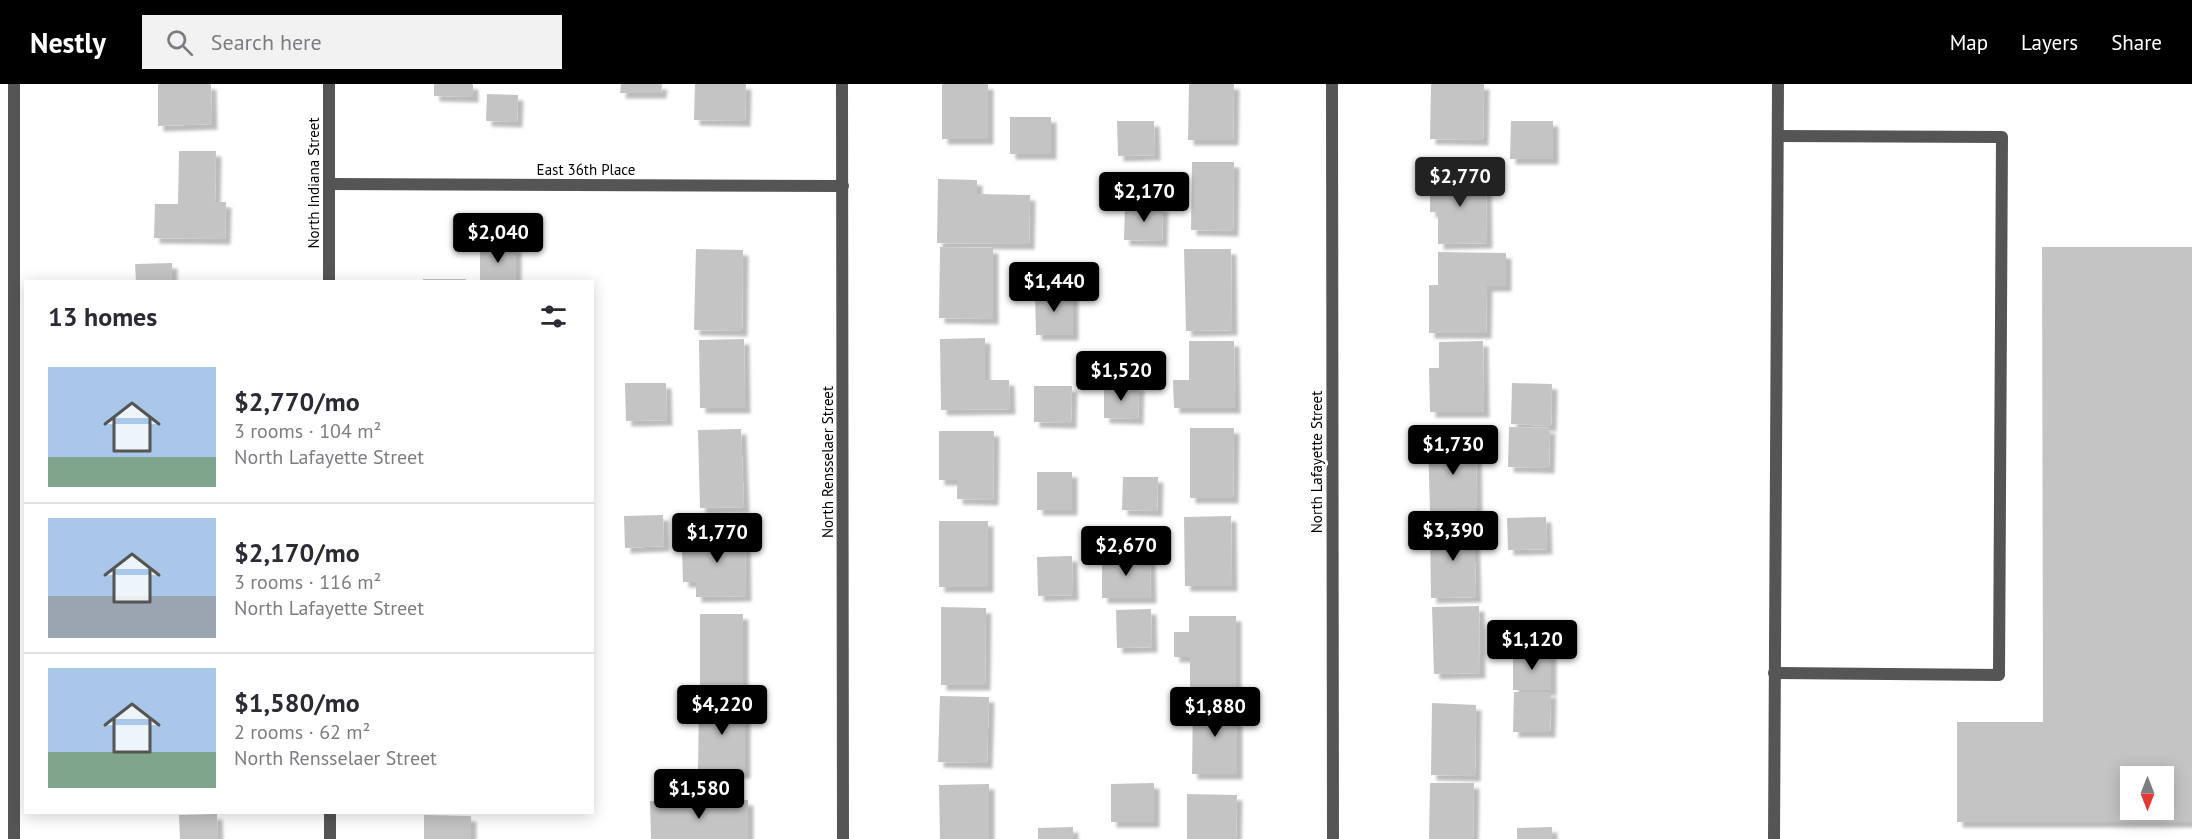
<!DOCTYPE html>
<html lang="en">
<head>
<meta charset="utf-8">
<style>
	:root { --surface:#fff; --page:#f2f2f3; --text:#2b2b33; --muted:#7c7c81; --line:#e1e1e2; --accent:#000 }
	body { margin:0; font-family:"PT Sans",sans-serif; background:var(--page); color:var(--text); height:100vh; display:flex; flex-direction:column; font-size:22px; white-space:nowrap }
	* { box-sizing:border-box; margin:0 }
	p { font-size:20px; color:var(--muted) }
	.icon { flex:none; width:33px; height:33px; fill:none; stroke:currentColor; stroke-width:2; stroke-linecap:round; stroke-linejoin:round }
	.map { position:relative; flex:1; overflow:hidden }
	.drawer { position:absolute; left:24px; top:196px; width:570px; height:534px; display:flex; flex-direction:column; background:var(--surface); border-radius:0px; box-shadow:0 3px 15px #0003 }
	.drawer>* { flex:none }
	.needle { width:39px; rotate:180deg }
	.tools { position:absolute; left:2120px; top:682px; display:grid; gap:12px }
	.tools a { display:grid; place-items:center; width:54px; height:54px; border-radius:0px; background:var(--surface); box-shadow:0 3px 15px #0003; font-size:30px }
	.price { position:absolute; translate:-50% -51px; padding:0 14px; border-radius:6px; background:var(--accent); color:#fff; font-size:20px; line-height:39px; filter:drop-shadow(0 2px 3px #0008) }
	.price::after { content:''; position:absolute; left:50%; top:36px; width:18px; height:14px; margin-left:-9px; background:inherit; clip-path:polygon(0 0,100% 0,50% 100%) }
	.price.on { background:#222; color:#fff }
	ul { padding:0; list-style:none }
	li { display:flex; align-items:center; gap:18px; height:150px; padding:0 24px }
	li+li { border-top:2px solid var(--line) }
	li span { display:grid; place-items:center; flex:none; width:168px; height:120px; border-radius:0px; color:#555 }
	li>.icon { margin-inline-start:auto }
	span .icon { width:72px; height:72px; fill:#fffc; stroke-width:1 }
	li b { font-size:26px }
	h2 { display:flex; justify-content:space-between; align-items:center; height:72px; padding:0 24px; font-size:26px }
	header { display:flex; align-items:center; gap:36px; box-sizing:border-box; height:84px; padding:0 30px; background:var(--accent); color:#fff }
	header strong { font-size:28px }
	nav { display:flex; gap:33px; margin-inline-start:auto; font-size:21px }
	.search { width:420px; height:54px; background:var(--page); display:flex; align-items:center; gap:15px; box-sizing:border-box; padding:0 21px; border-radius:0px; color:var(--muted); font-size:22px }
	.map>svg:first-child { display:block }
</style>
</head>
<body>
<header>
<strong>Nestly</strong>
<div class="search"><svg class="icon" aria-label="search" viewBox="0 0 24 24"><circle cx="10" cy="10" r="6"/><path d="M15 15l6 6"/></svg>Search here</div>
<nav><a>Map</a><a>Layers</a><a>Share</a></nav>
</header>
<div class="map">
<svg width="2192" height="755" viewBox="0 0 2192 755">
	<defs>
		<filter id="shadow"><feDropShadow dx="5.5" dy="5.5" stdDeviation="1.5" flood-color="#0004"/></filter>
	</defs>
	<rect width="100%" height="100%" fill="#fff"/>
	<g fill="#c4c4c4" fill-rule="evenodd" filter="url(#shadow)">
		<polygon points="158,0 211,0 212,40 158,42"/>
		<polygon points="434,0 473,0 473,13 434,12"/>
		<polygon points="621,0 662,0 661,9 620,9"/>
		<polygon points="695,0 746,0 745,37 694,36"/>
		<rect x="942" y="0" width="46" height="55"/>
		<polygon points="1189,0 1234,0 1233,56 1188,56"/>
		<polygon points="1431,0 1484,0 1483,56 1430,55"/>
		<polygon points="487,10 518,11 517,38 486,37"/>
		<rect x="1010" y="33" width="41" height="37"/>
		<polygon points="1117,37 1154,37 1155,71 1118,72"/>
		<polygon points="1511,37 1553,37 1553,75 1510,75"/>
		<polygon points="179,67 216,67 215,118 226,118 225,155 154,154 155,120 178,120"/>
		<polygon points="1192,78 1234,78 1233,147 1191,146"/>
		<polygon points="1486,90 1487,159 1438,160 1438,128 1430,128 1430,91"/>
		<polygon points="938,95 977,96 977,110 1030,111 1029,160 937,159"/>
		<polygon points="1125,121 1163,122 1162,157 1124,156"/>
		<polygon points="516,162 516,198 480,198 480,163"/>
		<polygon points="940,163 993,164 993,235 939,234"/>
		<path d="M2042 163H2192V738H1957V638H2043ZM2130 693H2163V726H2130Z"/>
		<polygon points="696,165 743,166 742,247 694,246"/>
		<polygon points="1184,165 1231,165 1232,246 1186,247"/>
		<polygon points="1438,168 1506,169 1506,202 1487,202 1486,249 1429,249 1429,201 1438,201"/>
		<polygon points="172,179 172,198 136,198 135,180"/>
		<rect x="423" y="195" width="43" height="3"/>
		<polygon points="1035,207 1073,207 1073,251 1036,251"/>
		<polygon points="985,254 985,296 1009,296 1010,325 941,326 940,255"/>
		<polygon points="744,255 745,324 700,324 699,256"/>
		<polygon points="1189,257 1234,257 1235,324 1174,324 1173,296 1189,296"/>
		<polygon points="1483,257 1484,328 1430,328 1429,284 1439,284 1439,258"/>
		<polygon points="625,299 666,299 667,336 626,337"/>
		<polygon points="1512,299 1552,300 1551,342 1511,340"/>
		<polygon points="1104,301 1139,301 1138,335 1104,334"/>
		<polygon points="1034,302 1072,302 1071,339 1034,338"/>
		<polygon points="1509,343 1550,344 1549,384 1508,383"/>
		<polygon points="1190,344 1234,344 1233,414 1190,414"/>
		<polygon points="741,345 744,423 700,424 698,346"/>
		<polygon points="939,347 994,347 993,416 957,415 957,396 939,396"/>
		<polygon points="1476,357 1477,426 1430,427 1428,358"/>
		<rect x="1037" y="388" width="35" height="38"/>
		<polygon points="1123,393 1158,393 1157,427 1122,426"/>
		<polygon points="663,431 664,462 625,464 624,432"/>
		<polygon points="1231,432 1232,502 1185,502 1184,433"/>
		<polygon points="1546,433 1547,465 1508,466 1507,434"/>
		<rect x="939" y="437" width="49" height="66"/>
		<polygon points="1474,442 1476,513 1431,514 1430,443"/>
		<polygon points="745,446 746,512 696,513 696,498 683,498 682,466 697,465 697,447"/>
		<polygon points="1150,471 1151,514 1102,514 1102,472"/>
		<polygon points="1072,472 1073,511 1038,512 1037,473"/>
		<polygon points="1479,522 1480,589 1434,590 1432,523"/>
		<polygon points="941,523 986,524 985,601 941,601"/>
		<polygon points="1151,525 1152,563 1117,564 1116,526"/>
		<rect x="700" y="530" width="43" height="73"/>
		<polygon points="1189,532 1236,532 1236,605 1190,604 1190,573 1174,573 1174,548 1189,548"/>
		<rect x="1513" y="568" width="38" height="38"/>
		<polygon points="1514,608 1551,608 1550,648 1513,648"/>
		<polygon points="940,612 989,613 987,679 938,678"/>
		<polygon points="699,614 745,615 745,689 698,688"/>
		<polygon points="1193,618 1237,618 1237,690 1192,690"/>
		<polygon points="1432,619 1476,621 1475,692 1431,691"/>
		<polygon points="1154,699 1154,738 1111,738 1111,700"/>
		<polygon points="1430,699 1474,699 1473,755 1429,755"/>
		<polygon points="989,700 989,755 940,755 939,701"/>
		<polygon points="1187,710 1237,711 1236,755 1187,755"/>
		<polygon points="748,716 748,755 651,755 650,717"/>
		<polygon points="217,730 218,755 180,755 179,731"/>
		<polygon points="424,731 471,732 471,755 424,755"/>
		<polygon points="1073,743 1073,755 1038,755 1038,744"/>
		<polygon points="1552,743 1552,755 1517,755 1517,744"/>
	</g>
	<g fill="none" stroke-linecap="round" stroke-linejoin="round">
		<g stroke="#555" stroke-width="12">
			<polyline points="1774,589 1999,591 2002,53 1778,52"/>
			<polyline points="1774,755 1778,0"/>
		</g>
		<g stroke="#555" stroke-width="12">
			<polyline points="14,0 14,755"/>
			<polyline points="329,0 329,198"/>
			<polyline points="842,0 843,755"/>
			<polyline points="1332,0 1333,755"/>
			<polyline points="329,100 843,102"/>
			<polyline points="330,729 330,755"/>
		</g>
	</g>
	<g text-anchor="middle" stroke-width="6" stroke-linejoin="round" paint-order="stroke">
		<g font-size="15" fill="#000" stroke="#fff">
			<text x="586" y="91">East 36th Place</text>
			<text transform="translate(314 99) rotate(-90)" y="5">North Indiana Street</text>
			<text transform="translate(828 378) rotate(-90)" y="5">North Rensselaer Street</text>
			<text transform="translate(1317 378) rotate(-90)" y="5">North Lafayette Street</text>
		</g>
	</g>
</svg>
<div class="tools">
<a><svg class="needle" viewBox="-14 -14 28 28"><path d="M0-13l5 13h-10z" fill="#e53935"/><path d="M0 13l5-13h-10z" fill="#7c7c81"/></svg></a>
</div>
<b class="price on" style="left:1460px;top:124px">$2,770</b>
<b class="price" style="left:1144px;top:139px">$2,170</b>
<b class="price" style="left:498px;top:180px">$2,040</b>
<b class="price" style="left:1054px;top:229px">$1,440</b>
<b class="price" style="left:1121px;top:318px">$1,520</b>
<b class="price" style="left:1453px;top:392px">$1,730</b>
<b class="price" style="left:1453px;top:478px">$3,390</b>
<b class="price" style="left:717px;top:480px">$1,770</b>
<b class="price" style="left:1126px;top:493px">$2,670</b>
<b class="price" style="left:1532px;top:587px">$1,120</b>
<b class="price" style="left:722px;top:652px">$4,220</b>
<b class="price" style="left:1215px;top:654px">$1,880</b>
<b class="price" style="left:699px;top:736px">$1,580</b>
<section class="drawer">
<h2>13 homes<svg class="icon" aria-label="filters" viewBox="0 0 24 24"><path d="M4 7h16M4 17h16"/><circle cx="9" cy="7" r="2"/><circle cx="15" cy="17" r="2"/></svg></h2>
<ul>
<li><span style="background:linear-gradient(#a9c7e8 75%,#7fa58c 0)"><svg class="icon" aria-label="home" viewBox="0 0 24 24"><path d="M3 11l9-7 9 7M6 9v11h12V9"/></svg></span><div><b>$2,770/mo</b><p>3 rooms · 104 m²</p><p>North Lafayette Street</p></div></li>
<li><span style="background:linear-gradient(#a9c7e8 65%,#9aa5b1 0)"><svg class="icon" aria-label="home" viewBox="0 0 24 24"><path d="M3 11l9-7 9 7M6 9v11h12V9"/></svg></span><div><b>$2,170/mo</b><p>3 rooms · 116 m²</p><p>North Lafayette Street</p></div></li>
<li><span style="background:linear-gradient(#a9c7e8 70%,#7fa58c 0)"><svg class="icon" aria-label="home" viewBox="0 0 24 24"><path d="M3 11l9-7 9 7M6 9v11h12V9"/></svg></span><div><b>$1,580/mo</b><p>2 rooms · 62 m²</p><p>North Rensselaer Street</p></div></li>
</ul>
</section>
</div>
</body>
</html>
